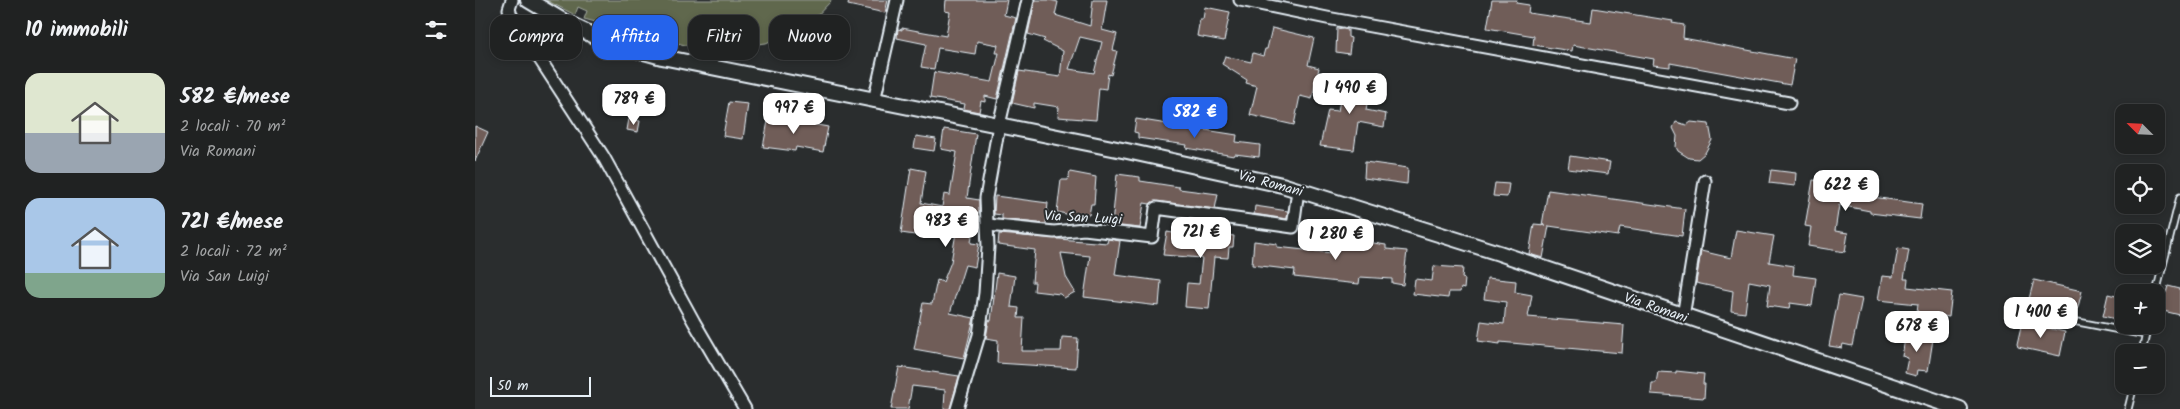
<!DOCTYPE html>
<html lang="it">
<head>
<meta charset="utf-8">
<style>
	:root { --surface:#202222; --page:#2d2f2f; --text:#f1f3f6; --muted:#a2a4a5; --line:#3d3f40; --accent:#2563eb }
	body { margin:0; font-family:Kalam,sans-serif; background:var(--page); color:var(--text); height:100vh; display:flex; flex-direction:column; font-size:19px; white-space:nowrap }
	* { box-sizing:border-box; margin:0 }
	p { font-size:16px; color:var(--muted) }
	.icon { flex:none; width:28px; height:28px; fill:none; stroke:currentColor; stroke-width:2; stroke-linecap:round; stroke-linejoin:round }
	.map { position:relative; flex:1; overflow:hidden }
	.sheet { display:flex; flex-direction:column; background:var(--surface); width:475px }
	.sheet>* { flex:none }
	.hud { position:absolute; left:15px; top:15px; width:475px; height:45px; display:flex; gap:10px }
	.needle { width:32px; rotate:294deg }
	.fabs { position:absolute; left:1640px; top:104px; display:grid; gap:10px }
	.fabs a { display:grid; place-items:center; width:50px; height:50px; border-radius:10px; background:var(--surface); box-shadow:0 2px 8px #0003,0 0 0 1px var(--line); font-size:25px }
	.scale { position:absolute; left:15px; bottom:12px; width:101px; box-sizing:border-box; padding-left:5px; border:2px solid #e8f1f8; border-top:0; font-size:14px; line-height:18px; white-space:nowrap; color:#e8f1f8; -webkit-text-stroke:4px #2a2d2e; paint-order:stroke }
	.price { position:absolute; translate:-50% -42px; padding:0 11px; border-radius:10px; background:#fff; color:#222; font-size:16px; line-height:32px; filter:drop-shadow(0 1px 2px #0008) }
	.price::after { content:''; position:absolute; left:50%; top:30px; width:15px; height:11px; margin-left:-8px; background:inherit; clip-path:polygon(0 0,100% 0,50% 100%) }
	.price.current { background:var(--accent); color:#fff }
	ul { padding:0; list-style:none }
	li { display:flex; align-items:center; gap:15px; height:125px; padding:0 25px }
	li span { display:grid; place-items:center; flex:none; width:140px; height:100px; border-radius:15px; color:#555 }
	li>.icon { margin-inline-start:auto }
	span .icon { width:60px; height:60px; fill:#fffc; stroke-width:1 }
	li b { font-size:21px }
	h2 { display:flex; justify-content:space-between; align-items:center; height:60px; padding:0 25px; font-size:21px }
	.chip { padding:0 18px; border-radius:15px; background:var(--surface); box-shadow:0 2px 8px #0003,0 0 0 1px var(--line); font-size:18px; line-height:45px }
	.chip.current { background:var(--accent); color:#fff }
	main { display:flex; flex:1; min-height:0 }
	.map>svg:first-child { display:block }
</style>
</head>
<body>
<main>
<section class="sheet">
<h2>10 immobili<svg class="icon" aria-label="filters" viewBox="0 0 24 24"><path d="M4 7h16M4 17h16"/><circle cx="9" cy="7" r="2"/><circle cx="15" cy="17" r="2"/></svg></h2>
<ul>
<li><span style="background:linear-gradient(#dfe7d0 60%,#9aa5b1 0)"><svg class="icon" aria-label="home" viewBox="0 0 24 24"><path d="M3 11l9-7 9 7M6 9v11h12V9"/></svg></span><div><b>582 €/mese</b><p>2 locali · 70 m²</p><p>Via Romani</p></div></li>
<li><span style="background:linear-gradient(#a9c7e8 75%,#7fa58c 0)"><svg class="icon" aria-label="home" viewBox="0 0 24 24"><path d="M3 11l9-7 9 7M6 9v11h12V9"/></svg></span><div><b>721 €/mese</b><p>2 locali · 72 m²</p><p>Via San Luigi</p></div></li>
</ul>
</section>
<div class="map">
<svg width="1705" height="409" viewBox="0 0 1705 409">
	<rect width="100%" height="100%" fill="#2a2d2e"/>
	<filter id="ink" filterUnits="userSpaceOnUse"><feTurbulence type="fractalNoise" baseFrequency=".02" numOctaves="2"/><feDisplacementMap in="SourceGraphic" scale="10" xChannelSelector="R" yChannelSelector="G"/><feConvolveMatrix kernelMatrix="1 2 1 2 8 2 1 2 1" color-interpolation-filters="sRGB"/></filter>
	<g filter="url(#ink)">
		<polygon fill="#61674d" stroke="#a4aca2" points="71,0 357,0 336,22 291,43 242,49 210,45 109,19 112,11 103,7 100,15"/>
		<g fill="#6f5d59" stroke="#e8f1f8" fill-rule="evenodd">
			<polygon points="374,0 413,0 410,13 373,5"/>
			<polygon points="471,0 532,0 529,15 541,18 522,99 510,96 510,102 506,101 504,112 489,109 490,104 455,98 459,72 517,82 524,53 521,53 523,45 502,41 500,54 463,48 459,69 446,67 451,44 422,38 423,29 427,30 427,28 471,36 475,12 470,11"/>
			<path d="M560 0H575L583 2 580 15 615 26 618 0H632L627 30 642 34 638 50 642 51 636 75 633 74 631 89 624 88 621 120 583 117 584 107 559 103V108L537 103 544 71 585 77 588 51 568 41 570 39 553 34ZM605 37 627 42 619 73 594 69Z"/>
			<polygon points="1017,0 1042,0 1041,3 1054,5 1053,13 1116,22 1118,8 1198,21 1197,23 1209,25 1208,38 1320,59 1315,85 1195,63 1195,67 1178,65 1179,59 1098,45 1097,51 1058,45 1059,36 1012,28"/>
			<polygon points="730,7 755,12 749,41 722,36 725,19 728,19"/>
			<polygon points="797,28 839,38 833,65 844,68 837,99 825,96 819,125 775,115 782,86 771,83 772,80 747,64 750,56 776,62 778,53 788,56 790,49 792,49"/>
			<polygon points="862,28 873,30 873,37 876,38 874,54 861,52"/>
			<polygon points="878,75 896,78 891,110 911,114 909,127 883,122 879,150 845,146 853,110 863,111 869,78 877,80"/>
			<polygon points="254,102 273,104 268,139 248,136"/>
			<polygon points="294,116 353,127 348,152 321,147 320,151 288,147"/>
			<polygon points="154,119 165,121 163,132 152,130"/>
			<polygon points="661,119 762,135 761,142 785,145 784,157 760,154 759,156 711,148 712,145 663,138 663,133 659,132"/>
			<polygon points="1201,122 1212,125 1216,122 1234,124 1237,140 1230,153 1223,159 1214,158 1203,151 1201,147 1202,136 1198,128"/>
			<polygon points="0,126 13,132 0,161"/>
			<polygon points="469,129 501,134 492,198 504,200 504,213 500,213 496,243 504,244 500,267 490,265 475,313 499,318 489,358 439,349 448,303 457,304 462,280 468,282 476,262 483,221 457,217 454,237 426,233 436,168 451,171 446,203 467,207 469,194 475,195 482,152 466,149"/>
			<polygon points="441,136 461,139 459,151 439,148"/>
			<polygon points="1095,156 1135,162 1133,174 1093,169"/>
			<polygon points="890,162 933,168 932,184 889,178"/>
			<polygon points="1296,170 1321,173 1320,186 1294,183"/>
			<polygon points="595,172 621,177 619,204 616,204 614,215 605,214 605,217 582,212 586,180 593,180"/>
			<polygon points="642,174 665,177 665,181 704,187 704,189 743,194 740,209 679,201 675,204 669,203 665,228 637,225"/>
			<polygon points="1360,179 1371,181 1369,193 1447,204 1445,219 1395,213 1395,211 1364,205 1360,231 1373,233 1370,252 1333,246 1336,227 1330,226 1338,180 1360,183"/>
			<polygon points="1020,183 1034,184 1032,197 1018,196"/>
			<polygon points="1073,190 1210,209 1207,236 1145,227 1143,236 1074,226 1068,258 1054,254 1059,224 1070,225 1067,225"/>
			<polygon points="520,196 573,203 571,224 527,219 527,215 519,214"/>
			<polygon points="780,206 813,211 812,219 779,214"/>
			<polygon points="731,223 749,225 752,228 751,235 759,236 758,247 754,247 753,258 739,257 734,309 710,307 712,283 724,284 727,258 688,255 692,232 729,238"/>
			<polygon points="1261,230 1299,236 1294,262 1319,266 1318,275 1341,278 1337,306 1315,303 1314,309 1292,306 1295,285 1274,281 1270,313 1256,311 1258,291 1221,283 1226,251 1256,258"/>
			<polygon points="859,232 887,237 886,241 911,245 911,249 932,251 928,285 917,283 917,279 885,277 884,284 854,281 819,277 820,270 777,265 779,241 802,244 802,247 857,253"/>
			<polygon points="524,234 632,243 633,239 645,241 640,275 686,281 684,306 609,297 615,256 586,253 591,277 600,292 589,298 585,294 559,291 560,282 557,282 560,250 523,245"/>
			<polygon points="1423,248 1434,250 1429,279 1433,279 1432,287 1477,292 1474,317 1442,312 1443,304 1403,300 1407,276 1418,277"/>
			<polygon points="959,266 988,268 987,278 990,279 989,289 986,288 985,292 974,292 973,298 938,294 940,279 957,281"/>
			<polygon points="522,273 540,276 536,307 544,308 543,318 549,318 547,351 586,351 587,337 603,338 601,368 522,363 523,340 511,338 514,320 516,321"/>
			<polygon points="1012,278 1041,281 1040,292 1057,295 1053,317 1149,325 1147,353 1025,342 1025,344 1003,341 1006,321 1029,324 1031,302 1009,299"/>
			<polygon points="1559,280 1607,291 1602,311 1554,299"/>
			<polygon points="1693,286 1705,289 1705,315 1684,310 1688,292 1691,293"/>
			<polygon points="1633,294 1649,298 1649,321 1628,316"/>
			<polygon points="1364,295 1387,299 1377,346 1368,344 1367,348 1354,346"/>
			<polygon points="1547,322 1590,332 1585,356 1543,347 1542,344"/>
			<polygon points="1431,333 1458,339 1453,371 1442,370 1441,376 1430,373 1433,358 1427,356"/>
			<polygon points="424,367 484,376 475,409 469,409 470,390 437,386 433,409 416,409"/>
			<polygon points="1201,371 1229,374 1228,384 1230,384 1229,398 1176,394 1177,383 1181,383 1183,372 1201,373"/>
		</g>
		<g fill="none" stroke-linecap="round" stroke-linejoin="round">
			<g stroke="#e8f1f8" stroke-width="9">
				<g id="service">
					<polyline points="1681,293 1705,197"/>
					<polyline points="1546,311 1671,335"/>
					<polyline points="1667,352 1673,325"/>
					<polyline points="1653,409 1659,385"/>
				</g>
			</g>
			<g stroke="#e8f1f8" stroke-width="15">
				<g id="minor">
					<polyline points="37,0 34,9 36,15 128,156 219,322 270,409"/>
					<polyline points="765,0 852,18 1314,103"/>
					<polyline points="399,101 422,0"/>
					<polyline points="513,225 579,232 609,229 677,237 681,208 818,227 823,190"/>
					<polyline points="1208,317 1230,181"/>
					<polyline points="482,409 504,335 510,293 513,247 511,198 524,125 553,0"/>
				</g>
			</g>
			<g stroke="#e8f1f8" stroke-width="18">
				<polyline id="tertiary" points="53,0 90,22 130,41 187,57 652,151 807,185 1024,253 1485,409"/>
			</g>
			<use href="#service" stroke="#2a2d2e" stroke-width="5.5"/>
			<use href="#minor" stroke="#2a2d2e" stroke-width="11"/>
			<use href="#tertiary" stroke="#2a2d2e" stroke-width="14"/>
		</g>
	</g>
	<g text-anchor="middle" stroke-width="4" stroke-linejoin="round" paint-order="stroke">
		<g font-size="14" fill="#e8f1f8" stroke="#2a2d2e">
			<text transform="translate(796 183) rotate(15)" y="5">Via Romani</text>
			<text transform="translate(608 217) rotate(3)" y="5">Via San Luigi</text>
			<text transform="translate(1181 307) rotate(19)" y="5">Via Romani</text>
		</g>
	</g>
</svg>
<div class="fabs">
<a><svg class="needle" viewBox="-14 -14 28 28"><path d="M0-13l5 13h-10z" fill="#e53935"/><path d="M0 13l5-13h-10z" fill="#a2a4a5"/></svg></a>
<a><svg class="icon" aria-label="locate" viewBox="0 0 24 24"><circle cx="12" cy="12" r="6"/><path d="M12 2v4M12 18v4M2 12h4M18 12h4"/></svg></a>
<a><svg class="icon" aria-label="layers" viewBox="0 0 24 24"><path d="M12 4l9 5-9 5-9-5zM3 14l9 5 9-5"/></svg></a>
<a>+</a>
<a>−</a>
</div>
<div class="scale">50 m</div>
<b class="price" style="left:875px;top:115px">1 490 €</b>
<b class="price" style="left:159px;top:126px">789 €</b>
<b class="price" style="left:319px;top:135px">997 €</b>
<b class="price current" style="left:720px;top:139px">582 €</b>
<b class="price" style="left:1371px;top:212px">622 €</b>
<b class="price" style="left:471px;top:248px">983 €</b>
<b class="price" style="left:726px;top:259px">721 €</b>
<b class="price" style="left:861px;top:261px">1 280 €</b>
<b class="price" style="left:1566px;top:339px">1 400 €</b>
<b class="price" style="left:1442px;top:353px">678 €</b>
<div class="hud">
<a class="chip">Compra</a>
<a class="chip current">Affitta</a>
<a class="chip">Filtri</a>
<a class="chip">Nuovo</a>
</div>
</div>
</main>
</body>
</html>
